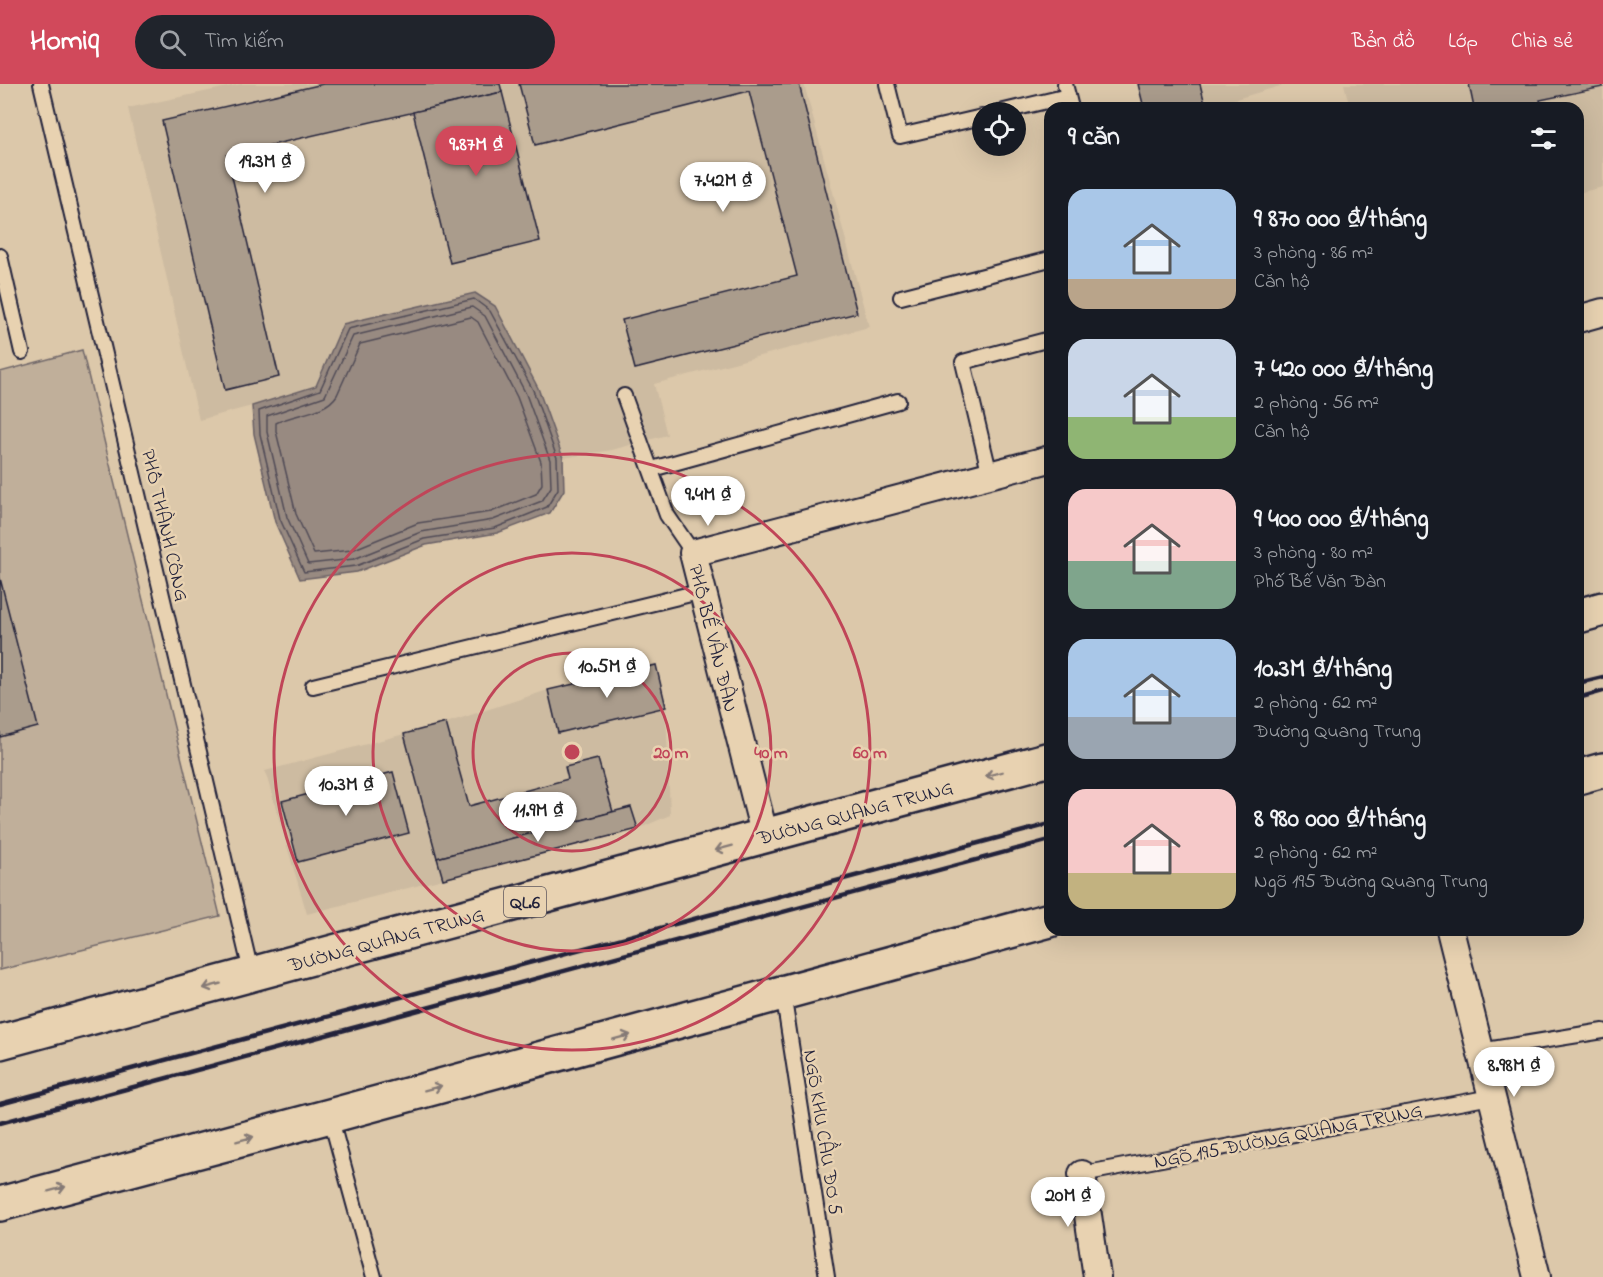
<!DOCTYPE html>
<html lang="vi">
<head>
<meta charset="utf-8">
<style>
	:root { --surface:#171b24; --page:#20242c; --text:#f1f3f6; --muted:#9ea1a6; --accent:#d1495b }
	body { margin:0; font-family:"Indie Flower",sans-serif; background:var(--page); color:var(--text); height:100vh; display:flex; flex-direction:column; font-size:22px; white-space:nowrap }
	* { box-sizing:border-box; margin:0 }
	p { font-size:20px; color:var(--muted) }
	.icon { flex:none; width:33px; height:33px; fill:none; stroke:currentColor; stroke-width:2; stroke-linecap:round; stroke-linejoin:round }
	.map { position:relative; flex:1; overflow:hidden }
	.drawer { position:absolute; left:1044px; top:18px; width:540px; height:834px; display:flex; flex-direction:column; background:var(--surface); border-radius:18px; box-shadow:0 6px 24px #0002 }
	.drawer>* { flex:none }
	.buttons { position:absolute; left:972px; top:18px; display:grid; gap:12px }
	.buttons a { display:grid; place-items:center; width:54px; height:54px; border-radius:50%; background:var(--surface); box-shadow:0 6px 24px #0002; font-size:30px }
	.price { position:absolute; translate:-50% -51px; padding:0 14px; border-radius:21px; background:#fff; color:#222; font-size:20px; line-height:39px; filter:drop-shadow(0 2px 3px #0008) }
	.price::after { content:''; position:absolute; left:50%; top:36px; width:18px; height:14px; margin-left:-9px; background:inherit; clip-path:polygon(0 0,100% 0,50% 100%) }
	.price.active { background:var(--accent); color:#fff }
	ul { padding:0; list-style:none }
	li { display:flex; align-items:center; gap:18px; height:150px; padding:0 24px }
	li span { display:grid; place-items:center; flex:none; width:168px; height:120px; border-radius:18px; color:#555 }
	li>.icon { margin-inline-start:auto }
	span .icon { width:72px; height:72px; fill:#fffc; stroke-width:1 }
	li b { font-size:26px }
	h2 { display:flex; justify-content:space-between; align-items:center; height:72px; padding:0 24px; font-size:26px }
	header { display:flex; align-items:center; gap:36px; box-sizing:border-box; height:84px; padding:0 30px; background:var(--accent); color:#fff }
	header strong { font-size:28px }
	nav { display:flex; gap:33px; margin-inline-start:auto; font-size:21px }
	.search { width:420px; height:54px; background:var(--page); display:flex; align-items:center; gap:15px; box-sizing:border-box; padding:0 21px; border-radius:33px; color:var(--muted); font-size:22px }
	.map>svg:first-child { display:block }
</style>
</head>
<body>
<header>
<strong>Homiq</strong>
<div class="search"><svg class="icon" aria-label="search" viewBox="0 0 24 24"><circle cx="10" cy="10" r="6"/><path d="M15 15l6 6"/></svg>Tìm kiếm</div>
<nav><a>Bản đồ</a><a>Lớp</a><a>Chia sẻ</a></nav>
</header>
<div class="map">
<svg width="1603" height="1193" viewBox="0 0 1603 1193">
	<rect width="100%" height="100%" fill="#dcc8aa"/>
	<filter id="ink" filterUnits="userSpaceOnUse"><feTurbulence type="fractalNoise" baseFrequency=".0167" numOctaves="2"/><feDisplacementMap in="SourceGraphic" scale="12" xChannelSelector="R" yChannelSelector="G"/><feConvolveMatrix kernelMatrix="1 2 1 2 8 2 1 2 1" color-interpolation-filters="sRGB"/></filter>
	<g filter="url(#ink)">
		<g fill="#cdbba1">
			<polygon points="242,0 804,0 869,243 654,300 667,351 612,366 563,374 538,304 495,222 475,209 343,240 316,302 252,322 199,336 128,24"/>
			<polygon points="1137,0 1287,0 1206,24 1143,24"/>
			<polygon points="1344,0 1603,0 1603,103 1578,109 1578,24 1350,24"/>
			<polygon points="656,581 666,623 670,731 638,745 307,830 265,687 446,639 548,606"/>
		</g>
		<polygon fill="#c0af9a" stroke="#71686a" stroke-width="1.5" points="82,266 220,832 0,886 0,288"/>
		<polygon fill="#988a81" stroke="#696065" stroke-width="1.5" points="475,209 495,222 538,304 563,374 564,406 550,429 497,449 426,461 357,488 300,495 275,438 254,350 252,322 316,302 343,240"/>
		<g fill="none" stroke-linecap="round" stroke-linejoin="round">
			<g stroke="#514c57" stroke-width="1.5">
				<polygon points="474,215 490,227 533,306 557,374 558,405 547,423 495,444 424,455 356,482 304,488 280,435 260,350 259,327 320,306 348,245"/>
				<polygon points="472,223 485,232 526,310 550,376 551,403 542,417 493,436 421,448 354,475 308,480 287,433 267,348 267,332 325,312 353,252"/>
				<path d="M471 233 478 238 517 313 541 378 542 400 536 410 491 428 418 439 352 466 314 470 296 430 276 347V339C295 329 325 330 337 311L360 260Z"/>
			</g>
		</g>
		<g fill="#aa9c8c" stroke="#22223b" stroke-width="1.5">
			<polygon points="323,0 500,0 502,8 227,71 279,293 225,306 162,37"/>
			<polygon points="519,0 799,0 857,229 635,285 622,236 797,192 749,7 535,61"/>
			<polygon points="1138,0 1200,0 1206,24 1144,24"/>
			<polygon points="1469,0 1603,0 1603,3 1540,16 1542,24 1526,24 1526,21 1513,24 1474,24"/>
			<polygon points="502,8 540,157 450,179 413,28"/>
			<polygon points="0,494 38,643 0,653"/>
			<polygon points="656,581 666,623 558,649 548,606"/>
			<polygon points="446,639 469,722 568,695 565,683 598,675 613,728 437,774 404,650"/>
			<polygon points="393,688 409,749 298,778 282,717"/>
			<polygon points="631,723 638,745 443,795 437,774"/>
		</g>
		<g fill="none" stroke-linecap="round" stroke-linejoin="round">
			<g stroke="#22223b" stroke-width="18">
				<g id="service">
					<polyline points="41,0 252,892"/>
					<polyline points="887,0 900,52 982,33"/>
					<polyline points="1065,0 1071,24"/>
					<polyline points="1000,28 1068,12"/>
					<polyline points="0,172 22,268"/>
					<polyline points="901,213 1050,175"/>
					<polyline points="624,312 667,431 693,469"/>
					<polyline points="652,385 898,317"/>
					<polyline points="990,391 963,278 1050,255"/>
					<polyline points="313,602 703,507"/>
					<polyline points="783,909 827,1193"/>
					<polyline points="1480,967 1603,947"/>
					<polyline points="330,1032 374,1193"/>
					<polyline points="1082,1090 1491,1013"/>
				</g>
			</g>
			<g stroke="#22223b" stroke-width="30">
				<g id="minor">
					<polyline points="1578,235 1603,228"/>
					<polyline points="765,753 693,469 1050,375"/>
					<polyline points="1450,846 1537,1193"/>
					<polyline points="1082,1090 1097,1193"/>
				</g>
			</g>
			<g stroke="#22223b" stroke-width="38">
				<g id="trunk">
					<polyline points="1578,532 1603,525"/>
					<polyline points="1578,693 1603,686"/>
					<polyline points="0,958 1050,675"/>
					<polyline points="0,1120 330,1032 1050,836"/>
				</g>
			</g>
			<use href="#service" stroke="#e8d2b1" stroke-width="14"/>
			<use href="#minor" stroke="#e8d2b1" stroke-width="26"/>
			<use href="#trunk" stroke="#e8d2b1" stroke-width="33"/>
			<g stroke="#22223b" stroke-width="4.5">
				<polyline points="1578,599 1603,593"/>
				<polyline points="1578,614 1603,607"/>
				<polyline points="0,1020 1050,740"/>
				<polyline points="0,1039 1050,756"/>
			</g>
		</g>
		<defs><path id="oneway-shaft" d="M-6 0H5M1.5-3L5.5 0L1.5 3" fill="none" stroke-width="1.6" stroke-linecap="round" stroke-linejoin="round" transform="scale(1.5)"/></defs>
		<g stroke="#857a76">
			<use href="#oneway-shaft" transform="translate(994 690) rotate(165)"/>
			<use href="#oneway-shaft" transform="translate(724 764) rotate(165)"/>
			<use href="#oneway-shaft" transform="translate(212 902) rotate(165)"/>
			<use href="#oneway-shaft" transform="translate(622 953) rotate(-15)"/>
			<use href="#oneway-shaft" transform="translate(433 1004) rotate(-15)"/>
			<use href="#oneway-shaft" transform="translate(245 1055) rotate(-15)"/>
			<use href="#oneway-shaft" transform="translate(57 1105) rotate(-15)"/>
		</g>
	</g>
	<g fill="none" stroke="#c04558" stroke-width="3">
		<circle cx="572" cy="668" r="99"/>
		<circle cx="572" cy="668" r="199"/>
		<circle cx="572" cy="668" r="298"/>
	</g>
	<g text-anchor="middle" stroke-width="5" stroke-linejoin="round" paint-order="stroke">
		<rect fill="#e8d2b1" stroke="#5d575e" stroke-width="1.5" x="504" y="803" width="42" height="30" rx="4.5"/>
		<g font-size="18" font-weight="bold" fill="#22223b">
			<text x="525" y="824">QL.6</text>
		</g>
		<g font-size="20" fill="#22223b" stroke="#e8d2b1">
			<text transform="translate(166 441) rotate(77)" y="7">PHỐ THÀNH CÔNG</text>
			<text transform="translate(714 554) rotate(76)" y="7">PHỐ BẾ VĂN ĐÀN</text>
			<text transform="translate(855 728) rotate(-15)" y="7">ĐƯỜNG QUANG TRUNG</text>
			<text transform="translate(386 855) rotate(-15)" y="7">ĐƯỜNG QUANG TRUNG</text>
			<text transform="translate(824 1048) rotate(81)" y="7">NGÕ KHU CẦU ĐƠ 5</text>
			<text transform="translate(1288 1051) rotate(-11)" y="7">NGÕ 195 ĐƯỜNG QUANG TRUNG</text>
		</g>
	</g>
	<circle cx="572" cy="668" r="9" fill="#c04558" stroke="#e8d2b1" stroke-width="3"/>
	<g font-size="18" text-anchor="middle" font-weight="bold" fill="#c04558" stroke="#e8d2b1" stroke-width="5" stroke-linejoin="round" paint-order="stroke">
		<text x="671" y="674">20 m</text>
		<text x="771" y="674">40 m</text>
		<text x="870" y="674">60 m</text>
	</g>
</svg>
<div class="buttons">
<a><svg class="icon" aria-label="locate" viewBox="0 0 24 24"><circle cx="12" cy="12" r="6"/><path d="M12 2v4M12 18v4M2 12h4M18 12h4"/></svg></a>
</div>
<b class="price active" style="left:476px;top:93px">9.87M ₫</b>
<b class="price" style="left:265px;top:110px">19.3M ₫</b>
<b class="price" style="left:723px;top:129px">7.42M ₫</b>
<b class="price" style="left:708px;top:443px">9.4M ₫</b>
<b class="price" style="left:607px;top:615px">10.5M ₫</b>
<b class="price" style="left:346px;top:733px">10.3M ₫</b>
<b class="price" style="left:538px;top:759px">11.9M ₫</b>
<b class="price" style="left:1514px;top:1014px">8.98M ₫</b>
<b class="price" style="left:1068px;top:1144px">20M ₫</b>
<section class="drawer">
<h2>9 căn<svg class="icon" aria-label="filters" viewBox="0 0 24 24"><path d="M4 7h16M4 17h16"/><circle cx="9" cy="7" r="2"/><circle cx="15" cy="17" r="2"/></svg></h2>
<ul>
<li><span style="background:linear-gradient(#a9c7e8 75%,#b9a48a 0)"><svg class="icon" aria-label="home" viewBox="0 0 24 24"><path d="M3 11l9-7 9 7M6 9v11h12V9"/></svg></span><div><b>9 870 000 ₫/tháng</b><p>3 phòng · 86 m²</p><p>Căn hộ</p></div></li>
<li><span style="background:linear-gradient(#c9d6e8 65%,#8fb573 0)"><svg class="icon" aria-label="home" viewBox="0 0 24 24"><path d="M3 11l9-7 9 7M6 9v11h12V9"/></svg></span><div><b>7 420 000 ₫/tháng</b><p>2 phòng · 56 m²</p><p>Căn hộ</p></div></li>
<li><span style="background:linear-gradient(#f6c9c9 60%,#7fa58c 0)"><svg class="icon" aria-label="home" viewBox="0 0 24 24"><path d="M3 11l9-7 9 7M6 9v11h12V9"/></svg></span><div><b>9 400 000 ₫/tháng</b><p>3 phòng · 80 m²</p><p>Phố Bế Văn Đàn</p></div></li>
<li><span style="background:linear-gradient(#a9c7e8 65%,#9aa5b1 0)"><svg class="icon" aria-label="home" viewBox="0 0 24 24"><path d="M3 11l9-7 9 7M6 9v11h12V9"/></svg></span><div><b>10.3M ₫/tháng</b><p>2 phòng · 62 m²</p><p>Đường Quang Trung</p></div></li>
<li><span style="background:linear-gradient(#f6c9c9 70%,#c2b280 0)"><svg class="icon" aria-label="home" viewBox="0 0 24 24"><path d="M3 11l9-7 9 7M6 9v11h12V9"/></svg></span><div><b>8 980 000 ₫/tháng</b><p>2 phòng · 62 m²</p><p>Ngõ 195 Đường Quang Trung</p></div></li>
</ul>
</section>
</div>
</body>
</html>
